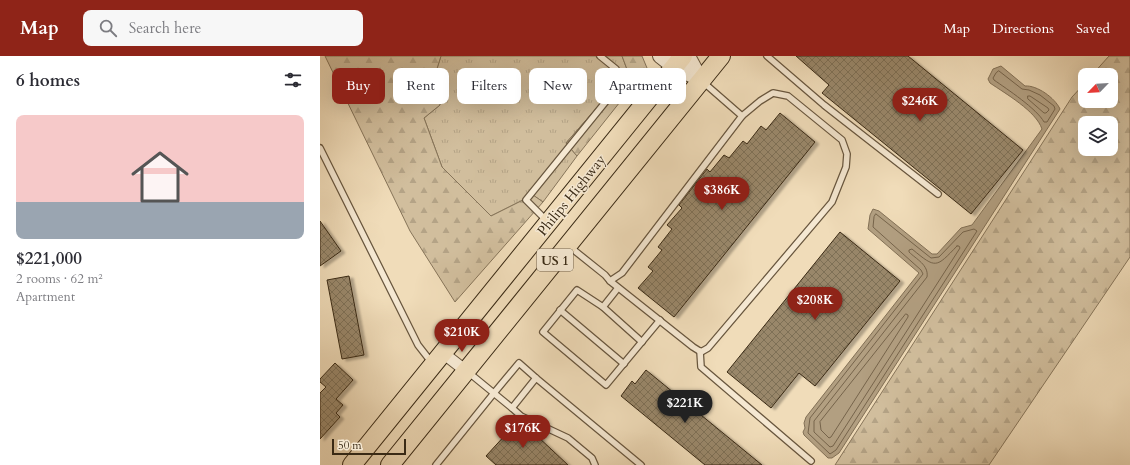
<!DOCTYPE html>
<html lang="en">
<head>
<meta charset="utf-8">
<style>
	:root { --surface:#fff; --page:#f7f7f7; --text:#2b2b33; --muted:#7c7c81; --line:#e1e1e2; --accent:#8f2418 }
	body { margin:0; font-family:Cardo,serif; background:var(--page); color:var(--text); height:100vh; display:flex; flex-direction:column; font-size:15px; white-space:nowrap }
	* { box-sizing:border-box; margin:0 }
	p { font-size:13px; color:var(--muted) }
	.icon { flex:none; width:22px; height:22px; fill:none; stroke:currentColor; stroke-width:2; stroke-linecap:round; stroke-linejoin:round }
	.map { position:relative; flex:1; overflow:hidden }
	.details { display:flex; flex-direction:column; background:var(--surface); width:320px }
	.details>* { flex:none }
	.guide { position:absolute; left:12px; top:12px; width:380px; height:36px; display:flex; gap:8px }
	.needle { width:26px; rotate:245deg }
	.tools { position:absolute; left:758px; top:12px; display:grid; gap:8px }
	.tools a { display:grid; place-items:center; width:40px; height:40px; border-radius:8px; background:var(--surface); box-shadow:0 4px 16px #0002; font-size:20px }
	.scale { position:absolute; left:12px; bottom:10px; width:74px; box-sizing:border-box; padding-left:4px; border:2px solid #3a2a15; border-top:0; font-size:11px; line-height:14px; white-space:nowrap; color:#3a2a15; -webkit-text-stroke:3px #f5e8d2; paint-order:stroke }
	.price { position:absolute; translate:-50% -34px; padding:0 9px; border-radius:14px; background:var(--accent); color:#fff; font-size:13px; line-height:26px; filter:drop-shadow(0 1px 2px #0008) }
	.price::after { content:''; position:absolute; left:50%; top:24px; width:12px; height:9px; margin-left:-6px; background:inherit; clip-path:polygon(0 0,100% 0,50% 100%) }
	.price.active { background:#222; color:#fff }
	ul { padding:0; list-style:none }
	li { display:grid; align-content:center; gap:8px; height:212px; padding:0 16px }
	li+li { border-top:1px solid var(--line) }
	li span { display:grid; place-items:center; height:124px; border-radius:8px; color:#555 }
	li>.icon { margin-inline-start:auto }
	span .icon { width:72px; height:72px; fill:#fffc; stroke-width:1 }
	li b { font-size:17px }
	h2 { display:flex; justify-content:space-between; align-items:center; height:48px; padding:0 16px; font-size:17px }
	.pill { padding:0 14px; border-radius:8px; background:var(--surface); box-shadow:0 4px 16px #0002; font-size:14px; line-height:36px }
	.pill.active { background:var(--accent); color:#fff }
	header { display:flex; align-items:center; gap:24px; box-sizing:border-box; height:56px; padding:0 20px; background:var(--accent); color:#fff }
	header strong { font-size:19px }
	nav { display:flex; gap:22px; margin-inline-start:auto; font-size:14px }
	.search { width:280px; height:36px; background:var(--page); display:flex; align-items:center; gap:10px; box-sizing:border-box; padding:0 14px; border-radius:8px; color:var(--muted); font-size:15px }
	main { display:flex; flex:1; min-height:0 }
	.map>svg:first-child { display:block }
</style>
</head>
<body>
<header>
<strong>Map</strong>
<div class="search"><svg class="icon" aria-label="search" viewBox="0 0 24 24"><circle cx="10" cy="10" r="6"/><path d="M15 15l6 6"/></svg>Search here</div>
<nav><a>Map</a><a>Directions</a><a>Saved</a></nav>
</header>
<main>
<section class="details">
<h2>6 homes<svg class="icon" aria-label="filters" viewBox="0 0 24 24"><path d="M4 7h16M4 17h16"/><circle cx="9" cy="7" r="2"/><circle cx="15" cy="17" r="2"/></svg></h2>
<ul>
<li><span style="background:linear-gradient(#f6c9c9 70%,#9aa5b1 0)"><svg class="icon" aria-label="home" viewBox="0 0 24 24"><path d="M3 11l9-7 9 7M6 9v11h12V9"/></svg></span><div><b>$221,000</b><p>2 rooms · 62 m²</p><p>Apartment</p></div></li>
</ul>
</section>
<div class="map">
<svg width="810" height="409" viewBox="0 0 810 409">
	<defs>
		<pattern id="grass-tufts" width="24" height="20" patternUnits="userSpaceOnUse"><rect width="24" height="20" fill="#d1be9d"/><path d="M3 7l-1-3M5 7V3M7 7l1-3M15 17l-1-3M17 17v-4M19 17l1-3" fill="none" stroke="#b4a386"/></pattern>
		<pattern id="forest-firs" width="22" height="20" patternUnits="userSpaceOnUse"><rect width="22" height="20" fill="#d1be9d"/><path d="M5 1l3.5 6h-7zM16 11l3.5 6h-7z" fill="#b4a386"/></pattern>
		<pattern id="building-cross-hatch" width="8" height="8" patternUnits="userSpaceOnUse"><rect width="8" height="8" fill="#99876a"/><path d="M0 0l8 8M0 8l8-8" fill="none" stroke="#7e6f56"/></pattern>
		<filter id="shadow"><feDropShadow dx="4" dy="2" stdDeviation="1" flood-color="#0004"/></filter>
	</defs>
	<rect width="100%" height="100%" fill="#f0dcb9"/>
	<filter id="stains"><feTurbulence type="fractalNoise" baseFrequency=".005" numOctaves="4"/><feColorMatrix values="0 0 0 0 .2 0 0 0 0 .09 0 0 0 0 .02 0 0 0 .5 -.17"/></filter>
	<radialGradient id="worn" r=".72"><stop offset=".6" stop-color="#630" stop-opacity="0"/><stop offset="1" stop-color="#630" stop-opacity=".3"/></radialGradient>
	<polygon fill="url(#grass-tufts)" stroke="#867459" points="121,0 302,0 308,16 246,87 257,100 223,146 213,139 171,160 122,111 104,62 120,49 114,22"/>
	<g fill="url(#forest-firs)" stroke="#867459" fill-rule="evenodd">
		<polygon points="5,0 121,0 114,22 120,49 104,62 122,111 171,160 213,139 223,146 135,246 90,175"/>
		<polygon points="302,0 322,0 327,12 257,100 246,87 308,16"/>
		<path d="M789 0H810V201L669 409H515L752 41 765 27V45H791V19H772ZM765 67H791V93H765Z"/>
	</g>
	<path fill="#b29f81" stroke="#827056" d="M681 10 705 30C717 29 735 42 740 53L519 397 512 402H508L484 379 483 376 485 372 484 367 486 361 599 217 548 173 550 159 553 153 559 155 612 198H617L641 172 652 169 722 73C716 55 686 38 670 27L668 23 673 13Z"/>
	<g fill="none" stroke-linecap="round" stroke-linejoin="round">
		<g stroke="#76644b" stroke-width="1">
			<path d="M679 15 702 33 709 34 720 39 734 50 735 53 727 66H724C717 53 687 33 674 24L673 22 676 17Z"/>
			<polygon points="708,40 710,40 728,52 729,54 726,57 724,57 708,43"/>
			<polygon points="556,158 611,202 619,201 643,176 654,173 657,175 516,394 510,398 488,377 490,362 603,218 601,214 553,171 554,161"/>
			<path d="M637 190H639L640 192 513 390 510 391 494 376V365L607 221C609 209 596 203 589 196V194L592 193C616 213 616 212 637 190Z"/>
			<polygon points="586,258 588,259 588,261 511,381 509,382 501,374 500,366"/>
		</g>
	</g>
	<g fill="url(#building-cross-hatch)" stroke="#3a2a15" filter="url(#shadow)">
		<polygon points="476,0 588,0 703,94 651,158 502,37 509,29"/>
		<polygon points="460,57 495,86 354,261 318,232 333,215 328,211 342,194 338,191 352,173 347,169 362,152 359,149 387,113 390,116 404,99 409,102 423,85 427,88 441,70 446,74"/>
		<polygon points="0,165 21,195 0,210"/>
		<polygon points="520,176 580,225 495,330 479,317 451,352 407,316"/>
		<polygon points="29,220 44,299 22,303 7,224"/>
		<polygon points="15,307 33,324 16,343 23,349 16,357 20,361 0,383 0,337 6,331 0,326 0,323"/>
		<polygon points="326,314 442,409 385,409 301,340 312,325 315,328"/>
		<polygon points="199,364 200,364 248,409 176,409 166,400"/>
	</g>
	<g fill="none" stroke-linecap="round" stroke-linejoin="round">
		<g stroke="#68563e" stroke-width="8">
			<g id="service">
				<polyline points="447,0 504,49 618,138"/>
				<polyline points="0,92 98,289 112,307"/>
				<polyline points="227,165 206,144 296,33 300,24 296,13 280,0"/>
				<polyline points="250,191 285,219 290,225 302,217 422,60 383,26"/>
				<polyline points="290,225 373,291 381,296 388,292 512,146 526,111 527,98 522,84 468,40 453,37 440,45 422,60"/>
				<polyline points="298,232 283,251 257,234 223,276 286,329 340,264"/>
				<polyline points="283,251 322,286"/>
				<polyline points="240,254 304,308"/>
				<polyline points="380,295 381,311 491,405"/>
				<polyline points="148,316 192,352 216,322 321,409"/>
				<polyline points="192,352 201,360 248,382 272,402 275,409"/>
				<polyline points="116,409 174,337 199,307 216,322"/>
			</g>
		</g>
		<g stroke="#68563e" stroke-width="13">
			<polyline id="minor" points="123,297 146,315"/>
		</g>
		<g stroke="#68563e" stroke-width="16">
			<g id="tertiary">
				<polyline points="340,0 354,11 381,24"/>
				<polyline points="368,0 381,24"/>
			</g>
		</g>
		<g stroke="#3a2a15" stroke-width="20">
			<g id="primary">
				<polyline points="32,409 363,0"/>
				<polyline points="70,409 401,0"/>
			</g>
		</g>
		<use href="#service" stroke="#f5e8d2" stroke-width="5.5"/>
		<use href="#minor" stroke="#f5e8d2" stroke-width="11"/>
		<use href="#tertiary" stroke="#f5e8d2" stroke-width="14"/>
		<use href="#primary" stroke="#f0dcb9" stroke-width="18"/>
	</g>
	<g text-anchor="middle" stroke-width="3" stroke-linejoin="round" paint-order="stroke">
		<rect fill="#f5e8d2" stroke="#72634e" stroke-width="1" x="217" y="193" width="36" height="22" rx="3"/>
		<g font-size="13" font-weight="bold" fill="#3a2a15">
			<text x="235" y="209">US 1</text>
		</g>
		<g font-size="14" fill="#3a2a15" stroke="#f5e8d2">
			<text transform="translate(251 139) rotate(-51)" y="5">Philips Highway</text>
		</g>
	</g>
	<rect width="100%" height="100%" filter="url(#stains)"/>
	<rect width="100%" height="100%" fill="url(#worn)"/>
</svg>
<div class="tools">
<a><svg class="needle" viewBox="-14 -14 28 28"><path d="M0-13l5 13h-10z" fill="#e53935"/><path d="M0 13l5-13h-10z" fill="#7c7c81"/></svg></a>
<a><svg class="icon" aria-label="layers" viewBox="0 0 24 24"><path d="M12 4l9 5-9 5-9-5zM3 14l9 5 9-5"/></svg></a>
</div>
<div class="scale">50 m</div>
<b class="price" style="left:600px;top:66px">$246K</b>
<b class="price" style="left:402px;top:155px">$386K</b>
<b class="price" style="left:495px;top:265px">$208K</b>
<b class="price" style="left:142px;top:297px">$210K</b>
<b class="price active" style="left:365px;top:368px">$221K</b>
<b class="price" style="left:203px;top:393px">$176K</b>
<div class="guide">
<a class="pill active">Buy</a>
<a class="pill">Rent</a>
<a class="pill">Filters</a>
<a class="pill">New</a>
<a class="pill">Apartment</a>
</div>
</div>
</main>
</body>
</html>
